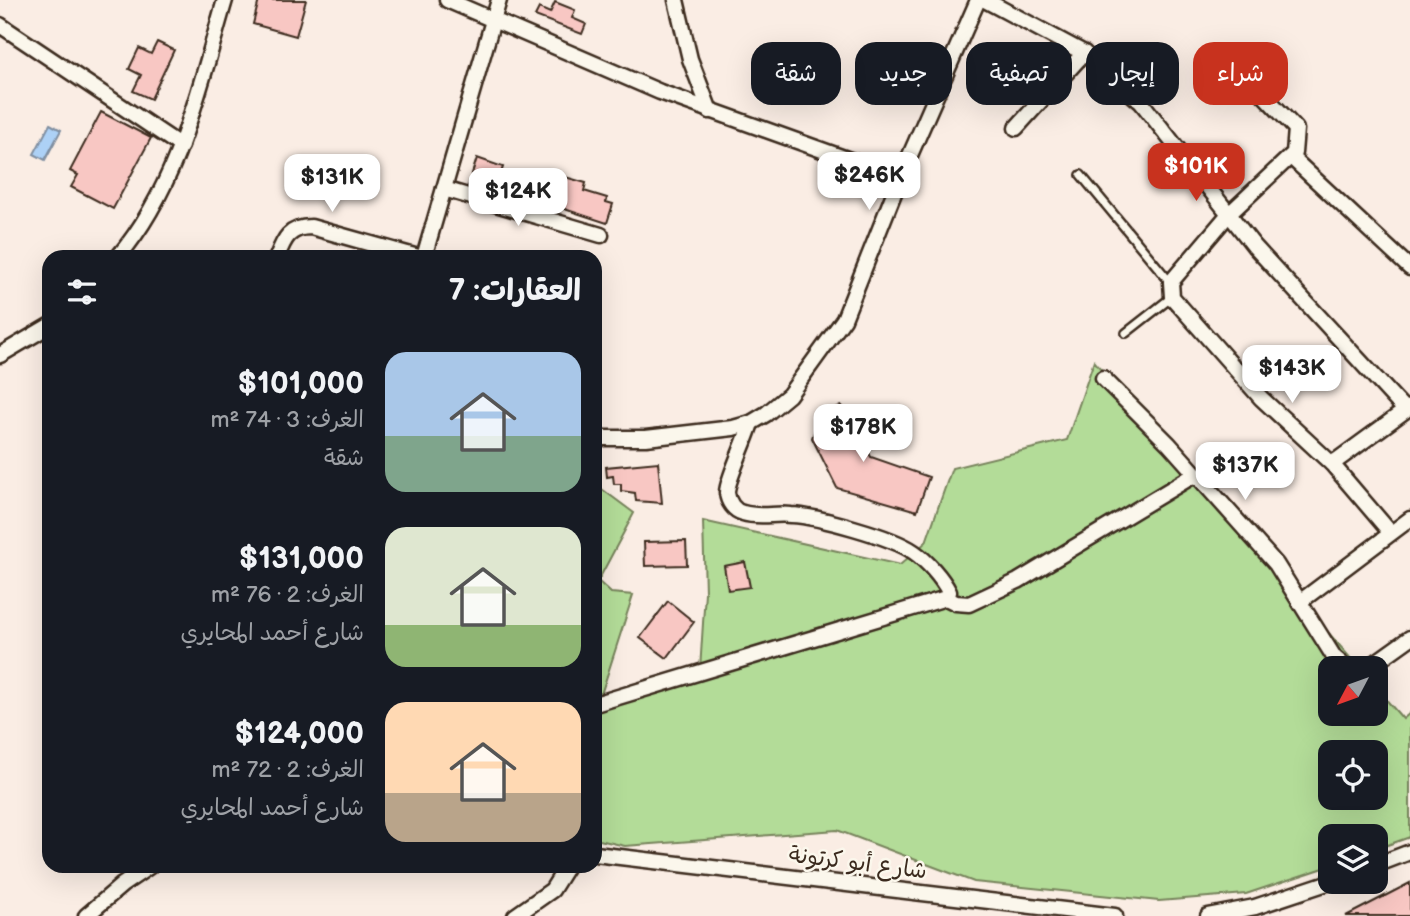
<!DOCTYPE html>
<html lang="ar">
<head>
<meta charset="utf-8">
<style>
	:root { --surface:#171b24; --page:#242831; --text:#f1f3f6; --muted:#9ea1a6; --accent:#c8321e }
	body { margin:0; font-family:"Balsamiq Sans","Playpen Sans Arabic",sans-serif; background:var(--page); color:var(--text); direction:rtl; height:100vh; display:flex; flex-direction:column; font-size:26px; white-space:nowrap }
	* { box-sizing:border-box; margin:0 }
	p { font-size:23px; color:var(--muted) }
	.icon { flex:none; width:38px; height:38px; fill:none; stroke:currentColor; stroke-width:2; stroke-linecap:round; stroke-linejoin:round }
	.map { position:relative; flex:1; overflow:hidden; direction:ltr }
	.panel { position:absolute; left:42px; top:250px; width:560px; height:623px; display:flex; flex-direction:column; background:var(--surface); border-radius:21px; box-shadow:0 7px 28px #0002; direction:rtl }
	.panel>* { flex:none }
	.hud { position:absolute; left:623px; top:42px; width:665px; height:63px; direction:rtl; display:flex; gap:14px }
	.needle { width:46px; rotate:229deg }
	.buttons { position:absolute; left:1318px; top:656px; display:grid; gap:14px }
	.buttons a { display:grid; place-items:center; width:70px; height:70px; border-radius:14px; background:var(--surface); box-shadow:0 7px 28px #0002; font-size:35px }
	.price { position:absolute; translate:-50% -60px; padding:0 16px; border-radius:14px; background:#fff; color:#222; font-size:23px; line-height:46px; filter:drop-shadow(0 2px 4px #0008) }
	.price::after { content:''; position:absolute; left:50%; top:42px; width:21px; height:16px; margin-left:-10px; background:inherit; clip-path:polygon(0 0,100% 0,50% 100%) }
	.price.selected { background:var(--accent); color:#fff }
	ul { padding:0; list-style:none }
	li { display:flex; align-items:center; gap:21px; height:175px; padding:0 21px }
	li span { display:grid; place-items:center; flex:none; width:196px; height:140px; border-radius:21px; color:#555 }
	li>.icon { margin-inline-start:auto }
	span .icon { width:84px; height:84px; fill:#fffc; stroke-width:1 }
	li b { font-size:30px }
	h2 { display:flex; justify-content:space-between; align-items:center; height:84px; padding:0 21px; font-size:30px }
	.tag { padding:0 24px; border-radius:21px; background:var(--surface); box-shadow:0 7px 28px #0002; font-size:24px; line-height:63px }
	.tag.selected { background:var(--accent); color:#fff }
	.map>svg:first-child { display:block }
</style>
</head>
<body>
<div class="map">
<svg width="1410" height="916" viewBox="0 0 1410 916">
	<rect width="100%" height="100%" fill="#faede4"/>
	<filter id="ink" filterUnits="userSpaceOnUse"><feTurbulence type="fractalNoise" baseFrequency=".0143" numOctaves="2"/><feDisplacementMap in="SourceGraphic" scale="14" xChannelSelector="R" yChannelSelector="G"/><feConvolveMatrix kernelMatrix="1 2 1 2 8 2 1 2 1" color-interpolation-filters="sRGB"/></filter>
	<g filter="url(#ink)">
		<path fill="#b3dc98" stroke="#77835b" stroke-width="2" fill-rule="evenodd" d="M1094 361 1359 668H1330V714H1376V688L1403 719 1410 713V837L1376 849V836H1330V866L1246 894 1159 901 974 882 837 830 625 846 595 839V484L634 513 598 581 611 593 633 595 598 704 700 670 705 592 703 521 900 565 926 542 952 468 1067 440ZM1330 752H1376V798H1330Z"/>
		<polygon fill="#add1f6" stroke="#7f8ea0" stroke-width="2" points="50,124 61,130 45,160 34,154"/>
		<g fill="#f8c7c3" stroke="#3b2a1e" stroke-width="2">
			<polygon points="259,0 306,0 296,36 253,24"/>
			<polygon points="555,2 575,10 572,18 586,24 582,34 535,16 539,8 550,13"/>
			<polygon points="157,42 174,50 151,99 133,91 141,75 129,69 139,48 151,54"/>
			<polygon points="101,112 151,138 113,209 71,187 78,175 70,171"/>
			<polygon points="477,158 503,167 494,193 468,186"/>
			<polygon points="558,175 586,183 584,191 607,198 606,202 613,204 607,223 546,203 546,198 534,194 531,199 516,194 521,177 555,187"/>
			<polygon points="841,406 849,412 871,457 929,477 917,511 837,488 812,438 820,414"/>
			<polygon points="658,462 662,503 636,501 635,493 621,491 621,484 614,484 613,476 607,477 606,467"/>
			<polygon points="686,541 687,565 645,566 644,542"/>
			<polygon points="745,562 750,587 728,590 724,566"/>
			<polygon points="668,601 694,622 667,658 640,638"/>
			<polygon points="1410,883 1410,916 1346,916"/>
		</g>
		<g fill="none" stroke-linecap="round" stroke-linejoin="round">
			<g stroke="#3b2a1e" stroke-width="12">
				<g id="service">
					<polyline points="1081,175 1170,282"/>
					<polyline points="1126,333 1172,297"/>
				</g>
			</g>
			<g stroke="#3b2a1e" stroke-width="19">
				<g id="minor">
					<polyline points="447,0 660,92 900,178"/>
					<polyline points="676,0 690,59 710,111"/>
					<polyline points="985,0 1084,53 1141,102 1254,246 1405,410"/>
					<polyline points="0,25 181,146"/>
					<polyline points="1245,75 1296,129 1294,153 1228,215 1171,282 1172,297 1261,398 1332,464 1390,532"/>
					<polyline points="1016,128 1084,53"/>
					<polyline points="1291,157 1410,268"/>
					<polyline points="444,189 601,235"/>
					<path d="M118 257C179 185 199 88 225 0"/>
					<path d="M277 257C284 239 289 227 311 227L418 257"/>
					<polyline points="424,257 499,0"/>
					<polyline points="0,355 49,326"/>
					<polyline points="1103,378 1169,444 1276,564 1334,657 1347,668"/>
					<polyline points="595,438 646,438 733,428 751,423 766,414 789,395 844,319 900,178 978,0"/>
					<polyline points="1332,464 1410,407"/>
					<polyline points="946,598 956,603 969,604 1018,581 1196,474"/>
					<polyline points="1301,601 1410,519"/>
					<polyline points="1368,668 1410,638"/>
					<path d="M595 704 946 598 949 592C942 578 927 561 914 552 893 537 817 516 791 515 775 513 758 518 743 513 734 511 728 502 727 493 726 483 747 438 751 423"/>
					<polyline points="595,854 1115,916"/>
					<polyline points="1376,865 1410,852"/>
					<polyline points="86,916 122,885 150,866"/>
					<polyline points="515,916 552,890 567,866"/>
					<polyline points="1208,916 1255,907 1330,882"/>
				</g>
			</g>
			<use href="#service" stroke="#fbf7ec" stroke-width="7"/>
			<use href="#minor" stroke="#fbf7ec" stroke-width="14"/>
		</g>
	</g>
	<g text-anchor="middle" stroke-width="5" stroke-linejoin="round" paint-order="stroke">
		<g font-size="23" fill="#3b2a1e" stroke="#fbf7ec">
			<text transform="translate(858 862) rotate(7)" y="8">شارع أبو كرتونة</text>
		</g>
	</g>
</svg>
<div class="buttons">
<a><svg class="needle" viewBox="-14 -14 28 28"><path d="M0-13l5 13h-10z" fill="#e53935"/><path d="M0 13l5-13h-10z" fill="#9ea1a6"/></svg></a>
<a><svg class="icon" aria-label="locate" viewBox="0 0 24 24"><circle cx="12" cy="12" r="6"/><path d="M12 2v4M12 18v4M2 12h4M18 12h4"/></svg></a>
<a><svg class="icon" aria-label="layers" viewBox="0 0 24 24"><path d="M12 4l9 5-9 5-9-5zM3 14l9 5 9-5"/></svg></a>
</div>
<b class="price selected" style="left:1196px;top:203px">$101K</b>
<b class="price" style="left:869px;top:212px">$246K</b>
<b class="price" style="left:332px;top:214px">$131K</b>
<b class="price" style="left:518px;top:228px">$124K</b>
<b class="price" style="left:1292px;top:405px">$143K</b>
<b class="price" style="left:863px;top:464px">$178K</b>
<b class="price" style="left:1245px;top:502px">$137K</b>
<div class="hud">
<a class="tag selected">شراء</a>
<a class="tag">إيجار</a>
<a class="tag">تصفية</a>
<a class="tag">جديد</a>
<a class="tag">شقة</a>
</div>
<section class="panel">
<h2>العقارات: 7<svg class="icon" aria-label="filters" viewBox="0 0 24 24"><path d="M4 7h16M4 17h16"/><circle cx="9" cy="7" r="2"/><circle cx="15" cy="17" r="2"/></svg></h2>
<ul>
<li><span style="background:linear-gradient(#a9c7e8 60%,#7fa58c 0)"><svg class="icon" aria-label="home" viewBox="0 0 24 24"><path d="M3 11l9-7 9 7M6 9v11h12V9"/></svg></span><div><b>$101,000</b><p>الغرف: 3 · 74 m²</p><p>شقة</p></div></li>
<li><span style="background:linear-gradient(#dfe7d0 70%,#8fb573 0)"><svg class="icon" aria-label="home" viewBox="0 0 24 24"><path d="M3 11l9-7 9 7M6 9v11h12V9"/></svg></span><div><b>$131,000</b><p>الغرف: 2 · 76 m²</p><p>شارع أحمد المحايري</p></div></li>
<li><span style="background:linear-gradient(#ffd9b3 65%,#b9a48a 0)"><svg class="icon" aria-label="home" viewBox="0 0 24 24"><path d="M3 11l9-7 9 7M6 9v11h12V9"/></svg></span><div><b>$124,000</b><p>الغرف: 2 · 72 m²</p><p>شارع أحمد المحايري</p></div></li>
</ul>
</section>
</div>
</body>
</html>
